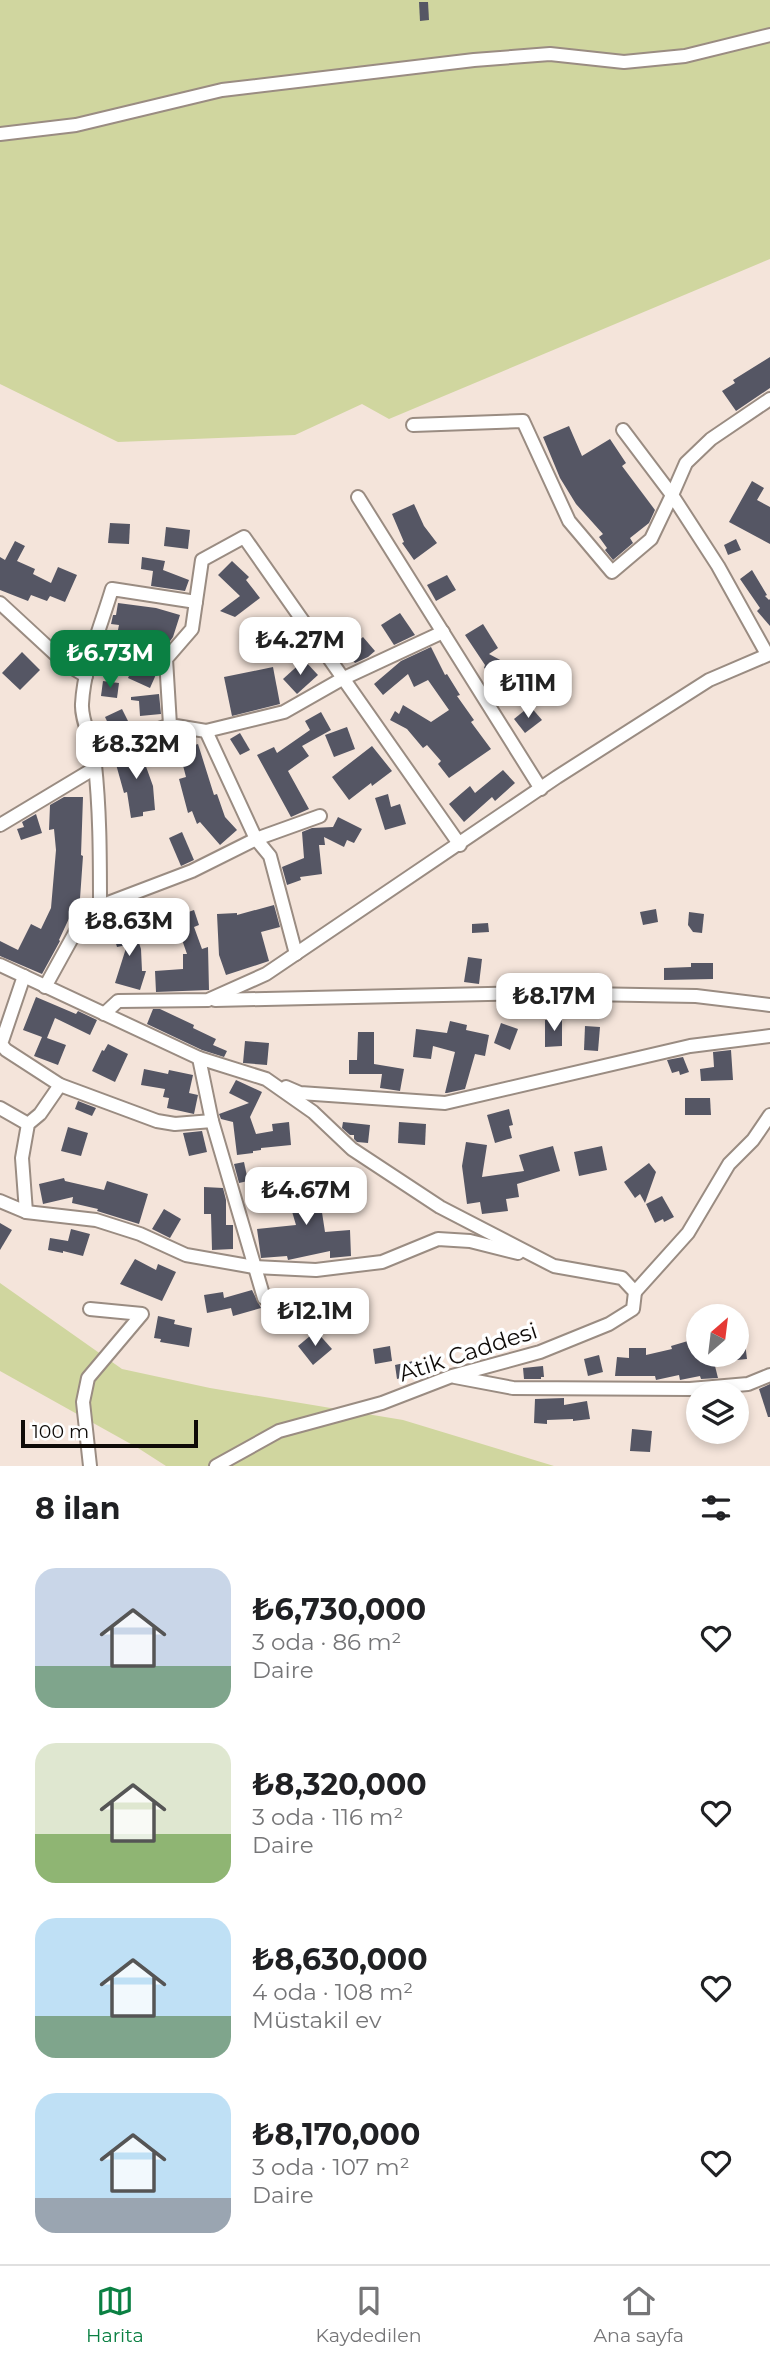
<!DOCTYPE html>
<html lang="tr">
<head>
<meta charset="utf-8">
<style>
	:root { --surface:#fff; --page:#f6f6f6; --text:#202124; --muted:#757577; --line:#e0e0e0; --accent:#0b8043 }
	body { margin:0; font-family:Montserrat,sans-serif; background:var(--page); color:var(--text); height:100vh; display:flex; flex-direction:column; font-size:26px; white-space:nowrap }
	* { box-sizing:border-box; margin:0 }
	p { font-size:23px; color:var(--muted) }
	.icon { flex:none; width:38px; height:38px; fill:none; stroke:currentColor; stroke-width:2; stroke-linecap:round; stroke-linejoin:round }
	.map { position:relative; height:1466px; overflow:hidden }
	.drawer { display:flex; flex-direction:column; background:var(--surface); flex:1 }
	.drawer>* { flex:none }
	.needle { width:46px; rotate:28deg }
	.controls { position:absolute; left:686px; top:1304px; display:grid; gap:14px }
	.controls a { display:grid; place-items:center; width:63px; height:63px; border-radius:50%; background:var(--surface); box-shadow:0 4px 10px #0003; font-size:35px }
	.scale { position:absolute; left:21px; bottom:18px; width:177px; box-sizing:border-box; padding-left:7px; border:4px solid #0f0b08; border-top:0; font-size:19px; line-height:24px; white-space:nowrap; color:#0f0b08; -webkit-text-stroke:5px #fff; paint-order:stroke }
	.price { position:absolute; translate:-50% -60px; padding:0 16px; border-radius:14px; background:#fff; color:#222; font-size:23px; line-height:46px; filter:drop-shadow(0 2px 4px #0008) }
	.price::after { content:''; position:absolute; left:50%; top:42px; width:21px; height:16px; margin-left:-10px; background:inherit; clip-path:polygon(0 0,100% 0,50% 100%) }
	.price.selected { background:var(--accent); color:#fff }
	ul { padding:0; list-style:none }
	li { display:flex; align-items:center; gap:21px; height:175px; padding:0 35px }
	li span { display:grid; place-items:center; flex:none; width:196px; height:140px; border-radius:21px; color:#555 }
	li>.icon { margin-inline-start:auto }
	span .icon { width:84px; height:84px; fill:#fffc; stroke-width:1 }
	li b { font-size:30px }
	h2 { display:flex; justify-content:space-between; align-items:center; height:84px; padding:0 35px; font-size:30px }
	.dock { display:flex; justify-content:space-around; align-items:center; height:98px; border-top:2px solid var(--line); background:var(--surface); font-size:19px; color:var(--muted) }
	.dock a { display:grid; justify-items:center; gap:4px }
	.dock .selected { color:var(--accent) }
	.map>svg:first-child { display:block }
</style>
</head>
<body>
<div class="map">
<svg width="770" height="1466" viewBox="0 0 770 1466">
	<rect width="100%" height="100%" fill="#f4e4da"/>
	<g fill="#d0d69f">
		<polygon points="0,0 770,0 770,259 389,419 362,404 295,435 118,442 0,384"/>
		<polygon points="0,1283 122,1369 210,1388 403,1420 554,1466 166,1466 138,1448 0,1371"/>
	</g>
	<g fill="#555664">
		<polygon points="419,2 428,2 429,20 420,21"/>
		<polygon points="770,357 770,388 736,411 722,391 735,383 733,380"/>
		<polygon points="569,426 582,456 610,439 626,463 622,466 655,510 649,523 630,538 633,543 613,560 605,550 607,548 599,537 603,534 576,504 560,478 543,437"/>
		<polygon points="752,481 764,488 757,500 770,507 770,544 729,522"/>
		<polygon points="414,504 424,526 437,543 414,560 402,543 404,542 392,514"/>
		<polygon points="110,523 130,524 129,544 108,543"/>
		<polygon points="166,527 190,530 188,549 164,546"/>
		<polygon points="736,539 741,550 728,555 724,545"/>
		<polygon points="15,541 25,546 17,561 35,569 33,574 51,583 58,567 77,575 65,602 50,596 47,601 31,595 28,601 0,590 0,557 5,560"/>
		<polygon points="142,557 165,561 163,570 189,580 185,591 151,586 153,571 141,569"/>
		<polygon points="232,561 249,577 246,580 260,598 235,617 220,611 240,596 218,575"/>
		<polygon points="752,570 767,595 765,596 769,600 770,599 770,626 757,611 760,608 740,579"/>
		<polygon points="447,575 456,590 436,601 427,585"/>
		<polygon points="118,603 156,608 180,615 173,637 154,663 158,665 158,670 150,688 128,678 139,654 114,649 119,625 111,624 113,615 116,615"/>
		<polygon points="400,613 415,635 394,645 381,625"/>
		<polygon points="342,620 357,642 363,637 375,651 368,657 355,663 328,630"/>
		<polygon points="483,624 498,648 489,654 504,662 497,675 484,668 485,665 465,635"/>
		<polygon points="431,647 445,675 447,674 460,695 457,696 474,720 471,722 491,749 449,778 438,764 441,761 427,745 423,748 407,729 390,720 395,711 399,714 403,705 431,722 449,710 428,680 414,687 408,674 383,695 374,684 401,661"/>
		<polygon points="22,652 40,670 20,690 2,673"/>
		<polygon points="304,660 318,675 297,694 283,679"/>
		<polygon points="273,667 280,704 232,716 224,677"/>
		<polygon points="103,681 119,683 117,698 101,696"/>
		<polygon points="159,694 161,714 140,716 139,701 131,700 131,697"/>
		<polygon points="530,706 542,720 525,733 514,719"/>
		<polygon points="122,709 132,729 114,736 105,717"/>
		<polygon points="321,712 331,730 302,746 309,756 288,771 309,809 291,817 257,755 274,747 277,753 310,730 305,721"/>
		<polygon points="347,727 355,749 334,757 325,735"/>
		<polygon points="240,733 250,750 240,755 230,739"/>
		<polygon points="198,744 214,795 217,794 225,817 237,830 220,845 200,822 197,824 192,811 188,813 179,779 186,777 179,750"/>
		<polygon points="139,745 146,760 144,761 153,786 155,810 143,812 143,816 131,818 127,792 124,793 114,757 120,755 119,752"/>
		<polygon points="372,746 392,771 372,786 371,783 349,800 332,777"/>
		<polygon points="503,770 515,783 495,801 492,797 464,822 449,804 470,786 475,793"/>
		<polygon points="388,794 391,807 400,804 406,824 385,830 375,798"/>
		<polygon points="64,797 83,797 81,855 83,856 79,913 72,912 59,940 60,941 42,974 0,956 0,941 18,950 31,924 41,929 51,908 56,850 54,829 49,830 50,805"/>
		<polygon points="36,814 42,833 21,840 17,829 24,827 22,822"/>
		<polygon points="338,817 362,829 354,843 347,840 344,847 324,837 325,845 319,845 322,874 300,877 301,880 287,885 282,867 304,858 302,832 312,828 333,827"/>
		<polygon points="182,832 194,860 181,866 169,838"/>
		<polygon points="274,905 280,927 261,932 269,961 226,975 219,955 217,914 237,913 237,915"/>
		<polygon points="656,909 658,922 643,925 640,912"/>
		<polygon points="194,910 199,925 194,927 202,949 208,947 209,990 156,992 155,971 183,969 183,954 187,954 174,917"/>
		<polygon points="689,912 704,914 702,933 693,932 688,925"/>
		<polygon points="488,923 489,932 472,933 472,924"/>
		<polygon points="121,924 122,931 132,929 133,925 141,949 142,971 146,971 140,990 115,983 127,945 117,947 111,927"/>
		<polygon points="468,957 482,959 479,984 464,982"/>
		<polygon points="691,963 713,963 713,979 664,980 664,968 691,967"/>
		<polygon points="36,997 76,1014 78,1011 97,1020 90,1035 55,1018 47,1038 66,1045 58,1065 34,1056 42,1037 23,1030"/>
		<polygon points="153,1009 160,1009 194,1025 193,1028 216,1039 213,1045 227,1051 224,1057 202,1050 147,1024"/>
		<polygon points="562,1019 562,1046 545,1047 545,1020"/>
		<polygon points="450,1021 467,1025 466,1030 489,1035 485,1056 475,1054 465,1089 447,1093 445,1093 455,1052 433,1046 431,1059 413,1057 416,1029 447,1033"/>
		<polygon points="501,1023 518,1029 510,1050 494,1043"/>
		<polygon points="585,1026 600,1027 598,1051 584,1050"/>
		<polygon points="358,1032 374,1032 374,1064 404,1069 400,1091 380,1088 382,1074 349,1074 349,1060 357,1060"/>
		<polygon points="245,1041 269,1043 267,1065 243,1063"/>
		<polygon points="108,1044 128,1054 115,1082 92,1071 102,1050 104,1051"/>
		<polygon points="731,1050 733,1080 701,1081 700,1069 714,1067 713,1052"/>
		<polygon points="683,1057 689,1072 680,1075 679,1071 672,1073 667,1060"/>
		<polygon points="144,1069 168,1074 169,1070 193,1075 189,1093 198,1095 194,1114 167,1108 169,1098 163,1097 165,1089 141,1085"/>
		<polygon points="236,1080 262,1092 250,1117 256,1134 273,1131 272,1124 289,1122 291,1145 261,1148 261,1150 253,1151 253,1153 237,1155 233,1122 221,1119 219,1114 249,1103 229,1093"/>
		<polygon points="685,1098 710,1098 711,1115 685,1115"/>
		<polygon points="78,1101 96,1108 92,1116 75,1109"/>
		<polygon points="509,1109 513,1125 509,1126 512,1138 495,1143 487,1115"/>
		<polygon points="343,1122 370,1125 368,1143 357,1142 354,1139 354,1135 350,1135 342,1128"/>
		<polygon points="399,1122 426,1124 425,1145 398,1143"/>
		<polygon points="68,1127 88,1133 81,1156 61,1151"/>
		<polygon points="202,1131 207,1152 189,1156 183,1133"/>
		<polygon points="466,1142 487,1145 482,1177 524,1171 519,1155 553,1146 560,1171 517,1184 519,1197 506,1199 508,1211 482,1214 480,1202 467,1204 462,1166"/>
		<polygon points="602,1146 607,1170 579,1176 574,1152"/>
		<polygon points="244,1162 248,1181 239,1183 234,1164"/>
		<polygon points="649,1163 656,1172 645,1203 640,1194 635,1198 624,1182"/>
		<polygon points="329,1172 333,1205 321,1206 325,1232 350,1230 351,1256 330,1258 330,1251 288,1260 287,1256 261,1258 257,1229 296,1225 288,1198 310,1192 308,1174"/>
		<polygon points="64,1178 65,1181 104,1190 107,1181 148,1194 139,1224 97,1211 98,1209 72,1203 73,1197 43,1204 39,1184"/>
		<polygon points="204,1187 223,1188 226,1200 226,1225 233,1225 233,1249 212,1250 211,1214 204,1214"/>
		<polygon points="662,1196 674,1217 664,1222 663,1219 655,1223 646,1204"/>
		<polygon points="164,1209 181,1219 170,1238 152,1229"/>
		<polygon points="0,1223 12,1230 0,1250"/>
		<polygon points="71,1229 90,1234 83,1256 63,1251 63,1253 48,1250 50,1238 68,1241"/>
		<polygon points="135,1259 156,1270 158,1264 176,1272 162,1301 120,1284"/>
		<polygon points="252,1290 261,1308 233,1316 231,1308 207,1313 204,1295 223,1292 224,1298"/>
		<polygon points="330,1291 359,1291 360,1312 331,1312 331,1318 275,1330 272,1315 283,1312 281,1299 305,1292"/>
		<polygon points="158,1316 175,1320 174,1324 192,1328 189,1347 160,1342 161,1339 154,1338"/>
		<polygon points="737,1327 743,1327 747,1359 737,1360"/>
		<polygon points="316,1331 332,1349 313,1365 298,1346"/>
		<polygon points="698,1338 698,1354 712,1354 718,1378 701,1379 700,1376 680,1380 679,1375 656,1380 655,1376 615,1376 617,1357 629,1358 629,1348 646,1348 646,1355 672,1349 671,1346"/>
		<polygon points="390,1346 392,1361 375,1364 373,1349"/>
		<polygon points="599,1355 603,1372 588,1376 584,1359"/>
		<polygon points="418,1360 421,1374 397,1379 395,1365"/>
		<polygon points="543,1366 544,1377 541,1377 541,1379 524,1379 523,1368"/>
		<polygon points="770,1384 770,1417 768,1417 759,1389"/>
		<polygon points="564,1398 564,1405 587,1401 590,1419 573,1421 573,1419 547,1420 547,1424 534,1423 535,1399"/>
		<polygon points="632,1429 652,1431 650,1452 630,1451"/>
	</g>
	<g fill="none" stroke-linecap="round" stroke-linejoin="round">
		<g stroke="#9a8c82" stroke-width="16">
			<g id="minor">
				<polyline points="0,134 76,125 222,90 474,60 550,54 624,62 685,56 770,35"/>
				<polyline points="413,425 523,421 569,521 612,572 651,539 672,495 623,430"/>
				<polyline points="358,497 541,789"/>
				<polyline points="0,603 66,664 86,676"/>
				<polyline points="767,654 718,566 672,495 686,463 711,439 770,399"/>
				<polyline points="206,731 284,712 342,679 443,632"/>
				<polyline points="94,752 170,725"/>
				<polyline points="0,825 95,768"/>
				<polyline points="100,906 192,871 256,839 320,816"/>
				<polyline points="296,954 270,856 256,839 206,731 170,725 166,659 192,629 202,560 244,537 460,845"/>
				<polyline points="0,965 199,1058 266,1079 313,1112 352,1149 440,1207 554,1266 622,1278 635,1292 633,1309 609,1324 540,1352 452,1376 382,1403 279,1431 216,1466"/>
				<polyline points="24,976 1,1044 6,1050 60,1085 157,1121 175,1124 212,1121"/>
				<path d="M45 987 77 929 100 906C100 856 100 806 94 756 92 739 81 721 82 704 84 665 101 626 112 589L196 602"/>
				<polyline points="215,1000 528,993 696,996 770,1005"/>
				<polyline points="104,1014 118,1001 208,1000 266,974 557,777 709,680 770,654"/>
				<polyline points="199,1058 212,1121 264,1298"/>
				<polyline points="286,1087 300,1093 445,1103 690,1046 770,1036"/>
				<polyline points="0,1108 28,1124"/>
				<polyline points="0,1201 26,1212 22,1158 28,1124 40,1114 60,1085"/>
				<polyline points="26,1212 96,1220 140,1234 186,1255 254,1267 316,1270 382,1262 438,1239 470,1241 518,1253"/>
				<polyline points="635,1292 688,1233 729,1164 753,1140 770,1115"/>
				<polyline points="90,1309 142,1314 88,1378 83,1402 90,1466"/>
				<polyline points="455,1377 513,1388 690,1389 748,1384 770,1375"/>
			</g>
		</g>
		<use href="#minor" stroke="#fff" stroke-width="12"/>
	</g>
	<g text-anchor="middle" stroke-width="7" stroke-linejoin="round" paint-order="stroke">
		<g font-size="23" fill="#0f0b08" stroke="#fff">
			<text transform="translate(468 1352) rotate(-18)" y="8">Atik Caddesi</text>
		</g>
	</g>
</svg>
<div class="controls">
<a><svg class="needle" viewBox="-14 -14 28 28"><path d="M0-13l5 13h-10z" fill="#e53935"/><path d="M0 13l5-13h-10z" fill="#757577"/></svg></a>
<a><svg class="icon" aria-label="layers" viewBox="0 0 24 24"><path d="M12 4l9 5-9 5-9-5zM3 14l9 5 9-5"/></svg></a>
</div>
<div class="scale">100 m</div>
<b class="price" style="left:300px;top:677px">₺4.27M</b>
<b class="price selected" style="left:110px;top:690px">₺6.73M</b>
<b class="price" style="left:528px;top:720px">₺11M</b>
<b class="price" style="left:136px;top:781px">₺8.32M</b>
<b class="price" style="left:129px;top:958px">₺8.63M</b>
<b class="price" style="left:554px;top:1033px">₺8.17M</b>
<b class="price" style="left:306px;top:1227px">₺4.67M</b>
<b class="price" style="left:315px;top:1348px">₺12.1M</b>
</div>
<section class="drawer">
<h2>8 ilan<svg class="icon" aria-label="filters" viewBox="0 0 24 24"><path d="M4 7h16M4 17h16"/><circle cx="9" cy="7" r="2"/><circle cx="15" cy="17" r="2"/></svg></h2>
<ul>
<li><span style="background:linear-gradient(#c9d6e8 70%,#7fa58c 0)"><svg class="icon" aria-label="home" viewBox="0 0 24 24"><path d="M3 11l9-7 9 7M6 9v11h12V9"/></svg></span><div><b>₺6,730,000</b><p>3 oda · 86 m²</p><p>Daire</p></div><svg class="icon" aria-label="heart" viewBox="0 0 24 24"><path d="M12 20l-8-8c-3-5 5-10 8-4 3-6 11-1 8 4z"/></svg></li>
<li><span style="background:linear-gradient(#dfe7d0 65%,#8fb573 0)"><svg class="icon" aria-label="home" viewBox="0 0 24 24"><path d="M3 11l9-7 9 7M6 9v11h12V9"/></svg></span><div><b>₺8,320,000</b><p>3 oda · 116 m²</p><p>Daire</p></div><svg class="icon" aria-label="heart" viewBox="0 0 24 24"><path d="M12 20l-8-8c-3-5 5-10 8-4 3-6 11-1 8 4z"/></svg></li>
<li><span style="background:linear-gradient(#bfe0f5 70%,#7fa58c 0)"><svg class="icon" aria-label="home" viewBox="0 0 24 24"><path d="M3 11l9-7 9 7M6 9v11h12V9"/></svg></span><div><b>₺8,630,000</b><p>4 oda · 108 m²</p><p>Müstakil ev</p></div><svg class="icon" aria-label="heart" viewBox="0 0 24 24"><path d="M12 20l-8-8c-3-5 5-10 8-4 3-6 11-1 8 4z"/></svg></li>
<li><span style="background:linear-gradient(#bfe0f5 75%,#9aa5b1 0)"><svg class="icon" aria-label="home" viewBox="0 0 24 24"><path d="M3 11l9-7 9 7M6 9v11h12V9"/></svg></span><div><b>₺8,170,000</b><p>3 oda · 107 m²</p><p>Daire</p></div><svg class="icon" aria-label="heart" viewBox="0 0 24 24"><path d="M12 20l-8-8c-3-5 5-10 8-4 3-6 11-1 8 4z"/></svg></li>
</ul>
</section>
<nav class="dock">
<a class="selected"><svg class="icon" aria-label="map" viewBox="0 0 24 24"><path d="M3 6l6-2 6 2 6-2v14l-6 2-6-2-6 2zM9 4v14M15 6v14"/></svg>Harita</a>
<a><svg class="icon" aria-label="saved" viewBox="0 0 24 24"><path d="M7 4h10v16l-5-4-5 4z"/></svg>Kaydedilen</a>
<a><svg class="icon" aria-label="home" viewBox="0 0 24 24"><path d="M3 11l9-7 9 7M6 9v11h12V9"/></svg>Ana sayfa</a>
</nav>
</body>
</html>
